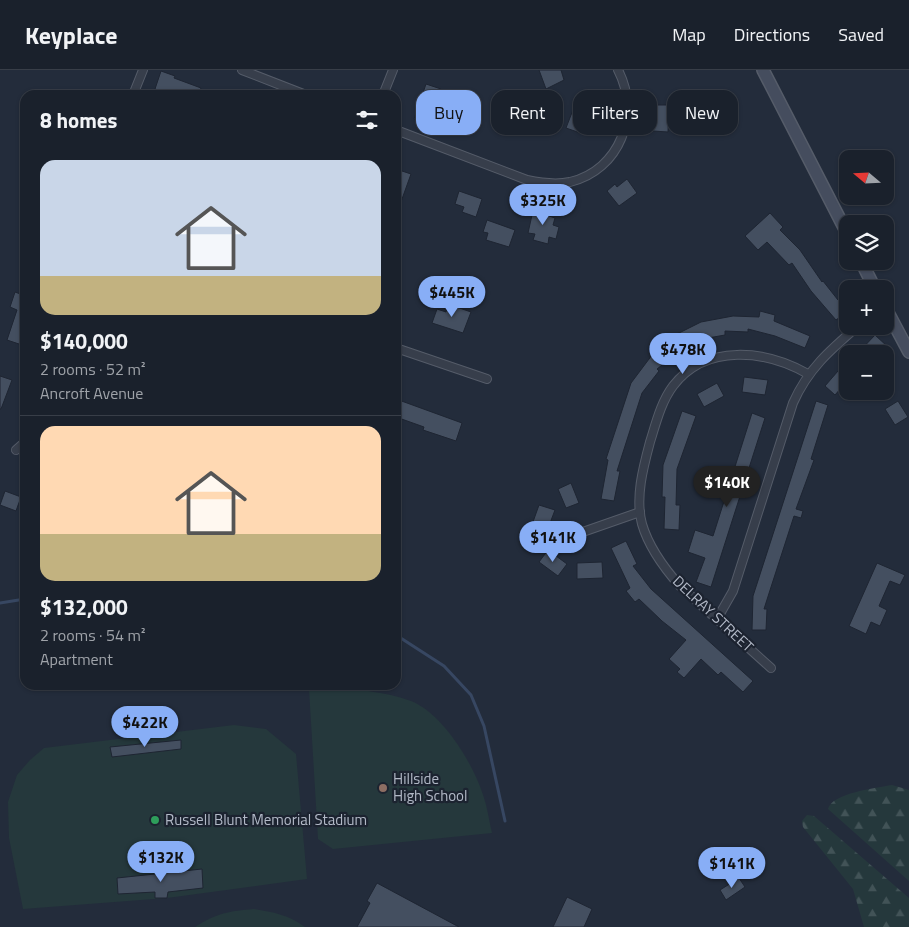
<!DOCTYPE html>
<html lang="en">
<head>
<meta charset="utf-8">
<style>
	:root { --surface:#1a212c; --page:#232934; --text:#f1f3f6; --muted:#9fa3a9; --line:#383e48; --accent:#88aef6 }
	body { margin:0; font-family:"Titillium Web",sans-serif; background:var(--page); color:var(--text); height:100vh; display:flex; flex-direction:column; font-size:19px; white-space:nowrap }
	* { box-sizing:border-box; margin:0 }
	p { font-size:16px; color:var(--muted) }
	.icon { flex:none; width:28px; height:28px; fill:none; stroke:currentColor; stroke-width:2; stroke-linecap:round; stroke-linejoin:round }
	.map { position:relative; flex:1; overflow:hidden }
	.panel { position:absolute; left:20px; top:20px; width:381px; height:600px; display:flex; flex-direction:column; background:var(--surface); border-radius:15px; box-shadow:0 1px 4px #0004,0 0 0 1px var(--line) }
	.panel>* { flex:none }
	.guide { position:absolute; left:416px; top:20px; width:418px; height:45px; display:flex; gap:10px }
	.needle { width:32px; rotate:289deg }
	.tools { position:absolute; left:839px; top:80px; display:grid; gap:10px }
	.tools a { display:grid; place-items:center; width:55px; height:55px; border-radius:10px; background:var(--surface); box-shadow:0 1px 4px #0004,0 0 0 1px var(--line); font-size:25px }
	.price { position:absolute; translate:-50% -42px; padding:0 11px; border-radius:18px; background:var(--accent); color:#111; font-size:16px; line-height:32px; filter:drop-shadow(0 1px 2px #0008) }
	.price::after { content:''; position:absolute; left:50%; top:30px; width:15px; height:11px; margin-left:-8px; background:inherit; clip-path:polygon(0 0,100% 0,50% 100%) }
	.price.selected { background:#222; color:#fff }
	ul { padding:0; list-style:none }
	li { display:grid; align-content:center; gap:10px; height:265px; padding:0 20px }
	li+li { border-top:1px solid var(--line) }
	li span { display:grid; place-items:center; height:155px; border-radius:15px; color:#555 }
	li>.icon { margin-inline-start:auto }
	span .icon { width:90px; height:90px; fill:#fffc; stroke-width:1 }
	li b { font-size:21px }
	h2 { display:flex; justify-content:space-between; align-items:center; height:60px; padding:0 20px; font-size:21px }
	.tag { padding:0 18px; border-radius:15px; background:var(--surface); box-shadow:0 1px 4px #0004,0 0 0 1px var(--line); font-size:18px; line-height:45px }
	.tag.selected { background:var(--accent); color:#111 }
	header { display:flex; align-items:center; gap:30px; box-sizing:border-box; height:70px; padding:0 25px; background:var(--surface); border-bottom:1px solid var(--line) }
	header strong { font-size:24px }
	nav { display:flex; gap:28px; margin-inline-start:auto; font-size:18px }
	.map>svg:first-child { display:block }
</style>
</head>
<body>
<header>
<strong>Keyplace</strong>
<nav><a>Map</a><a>Directions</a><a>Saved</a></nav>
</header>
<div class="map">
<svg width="909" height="857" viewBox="0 0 909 857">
	<defs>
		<pattern id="forest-firs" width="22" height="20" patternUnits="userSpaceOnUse" patternTransform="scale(1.25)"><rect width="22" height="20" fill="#25383c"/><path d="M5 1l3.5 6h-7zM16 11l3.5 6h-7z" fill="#425357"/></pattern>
	</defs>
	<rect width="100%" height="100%" fill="#232c3b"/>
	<g fill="#25383c">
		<path d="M324 616C353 619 383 621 411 631 442 643 472 692 482 722 487 735 489 750 492 763L333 779 318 769 309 619Z"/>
		<polygon points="234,655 266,659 296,684 307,809 167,828 23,839 9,768 8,732 17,705 30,690 44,678"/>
		<path d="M254 839C273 842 289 845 305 857H195C217 843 229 841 254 839Z"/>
	</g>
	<g fill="url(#forest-firs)">
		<path d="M892 715 909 720V811L828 739C832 723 876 718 892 715Z"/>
		<polygon points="807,745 814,746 909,828 909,857 864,857 853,819 803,757 802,751"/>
	</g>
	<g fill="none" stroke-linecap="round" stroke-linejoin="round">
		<g stroke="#374762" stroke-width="3">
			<polyline points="0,533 25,529"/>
			<polyline points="396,565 444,596 471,625 484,656 505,751"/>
		</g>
	</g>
	<g fill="#444f60" stroke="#1e2532">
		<polygon points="539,0 561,0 564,10 546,19"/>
		<polygon points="161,1 175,6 174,8 201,18 198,25 178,25 169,22 169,24 155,19"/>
		<polygon points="426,14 441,19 431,49 423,46 422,51 414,49"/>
		<polygon points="584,29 599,35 595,47 592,46 586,65 566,58 576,32 582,35"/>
		<polygon points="654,35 669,35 668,62 653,61"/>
		<polygon points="396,99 411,104 397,143 396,143"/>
		<polygon points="627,109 637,123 619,136 607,121 615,114 617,117"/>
		<polygon points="459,121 482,129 476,147 462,142 464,137 455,134"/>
		<polygon points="534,136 547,139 546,145 555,148 553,155 559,157 556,169 549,167 548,174 533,170 535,164 528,163"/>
		<polygon points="770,143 783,157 780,160 800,180 822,212 823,211 838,230 848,222 848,241 836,250 811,221 792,193 789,195 767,172 758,180 745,166"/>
		<polygon points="487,150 515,160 509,177 486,170 488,163 483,162"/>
		<polygon points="24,221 25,222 25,276 7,270 17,240 10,237 15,222 23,225"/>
		<polygon points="448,234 471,242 463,263 432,253 437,239 446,242"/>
		<polygon points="760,241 775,245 774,251 810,266 805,278 775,266 748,259 748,262 725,261 725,265 708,268 687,278 686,276 657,299 659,301 642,323 617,401 620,401 614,431 601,429 608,390 606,389 631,313 652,285 663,276 660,273 669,266 671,267 701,252 733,246 759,247"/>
		<polygon points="875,265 888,277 881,284 857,284"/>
		<polygon points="838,301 848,310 835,325 825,316"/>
		<polygon points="0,306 12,310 1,339 0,339"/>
		<polygon points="744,307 768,310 765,325 742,322"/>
		<polygon points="717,313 724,326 704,337 697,324"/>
		<polygon points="396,329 462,353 456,371 423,360 424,357 396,347"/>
		<polygon points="816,331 828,335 811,389 814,390 796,439 803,441 801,448 794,446 772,514 764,539 767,539 766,560 752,560 753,526"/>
		<polygon points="898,331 908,347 895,355 885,339"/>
		<polygon points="682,341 696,346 677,399 676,435 680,435 679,460 664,459 665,427 662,427 663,395"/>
		<polygon points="752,343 765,348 711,517 696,512 705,488 688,482 695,460 713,466"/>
		<polygon points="571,413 579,433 566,438 558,419"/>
		<polygon points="5,421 21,427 16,441 0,435"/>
		<polygon points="539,435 555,440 544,469 529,463"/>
		<polygon points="626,471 637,494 633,496 651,519 753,611 743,622 721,602 718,605 701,589 684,608 677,602 680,599 669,589 686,570 662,551 639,529 635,532 626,521 630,518 611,478"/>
		<polygon points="548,480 567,494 558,506 539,492"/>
		<polygon points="602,492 603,508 577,509 577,493"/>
		<polygon points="877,493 905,505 900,515 890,511 879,536 887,540 880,556 871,552 866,564 849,556"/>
		<polygon points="181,670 181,679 112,687 110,677"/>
		<polygon points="202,799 203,818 168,822 167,828 155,828 155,822 118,824 117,808"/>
		<polygon points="739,808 745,817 726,830 720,820"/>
		<polygon points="377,813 459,857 357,857 370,833 367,831"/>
		<polygon points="567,827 592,839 584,857 553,857"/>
	</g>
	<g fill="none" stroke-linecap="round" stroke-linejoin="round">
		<g stroke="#555c69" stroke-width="10">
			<g id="minor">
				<polyline points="242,0 306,25"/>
				<polyline points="133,25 143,0"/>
				<polyline points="383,25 393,0"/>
				<path d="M396 60 527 110C541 113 556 115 570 112 620 100 641 44 618 0"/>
				<polyline points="396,278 487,309"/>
				<polyline points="16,380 25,372"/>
				<polyline points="577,464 640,442"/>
				<path d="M717 549 733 521 793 333C808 299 830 280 858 256"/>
				<path d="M771 598 680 516C664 498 649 478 642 454 635 428 643 398 650 372 656 353 661 332 673 316 706 273 766 280 808 304"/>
			</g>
		</g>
		<g stroke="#555c69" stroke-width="14">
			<g id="secondary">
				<polyline points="763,0 848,165"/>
				<polyline points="861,191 875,219"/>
				<polyline points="885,237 909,282"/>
			</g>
		</g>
		<use href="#minor" stroke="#373e4b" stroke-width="8"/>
		<use href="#secondary" stroke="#454d5e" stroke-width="11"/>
	</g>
	<circle fill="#8d6e63" stroke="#1c2330" stroke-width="2" cx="383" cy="718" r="5"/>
	<circle fill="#2e9e5b" stroke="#1c2330" stroke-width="2" cx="155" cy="750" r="5"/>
	<g text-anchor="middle" stroke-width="4.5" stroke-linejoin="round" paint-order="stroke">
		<g font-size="15" fill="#b2b9c7" stroke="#1c2330">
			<text transform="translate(713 544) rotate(43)" y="5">DELRAY STREET</text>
		</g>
		<g font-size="15" fill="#b2b9c7" stroke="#1c2330" text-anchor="start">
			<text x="393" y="714">Hillside<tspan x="393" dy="17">High School</tspan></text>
			<text x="165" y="755">Russell Blunt Memorial Stadium</text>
		</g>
	</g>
</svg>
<div class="tools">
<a><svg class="needle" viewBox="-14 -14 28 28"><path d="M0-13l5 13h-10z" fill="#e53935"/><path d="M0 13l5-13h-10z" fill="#9fa3a9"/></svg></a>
<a><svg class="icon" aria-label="layers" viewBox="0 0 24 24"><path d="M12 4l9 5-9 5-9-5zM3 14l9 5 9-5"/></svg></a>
<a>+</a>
<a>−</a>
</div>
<b class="price" style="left:543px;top:156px">$325K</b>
<b class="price" style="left:452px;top:248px">$445K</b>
<b class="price" style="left:683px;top:305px">$478K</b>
<b class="price selected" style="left:727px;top:438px">$140K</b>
<b class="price" style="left:553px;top:493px">$141K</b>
<b class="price" style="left:145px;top:678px">$422K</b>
<b class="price" style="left:161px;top:813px">$132K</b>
<b class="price" style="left:732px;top:819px">$141K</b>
<div class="guide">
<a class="tag selected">Buy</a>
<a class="tag">Rent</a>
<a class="tag">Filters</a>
<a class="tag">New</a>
</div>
<section class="panel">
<h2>8 homes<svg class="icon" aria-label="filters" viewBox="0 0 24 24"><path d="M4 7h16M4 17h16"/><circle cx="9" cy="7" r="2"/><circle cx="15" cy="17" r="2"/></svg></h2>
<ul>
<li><span style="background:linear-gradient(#c9d6e8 75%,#c2b280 0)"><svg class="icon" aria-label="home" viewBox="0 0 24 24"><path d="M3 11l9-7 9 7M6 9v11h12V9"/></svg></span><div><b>$140,000</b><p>2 rooms · 52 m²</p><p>Ancroft Avenue</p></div></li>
<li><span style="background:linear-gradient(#ffd9b3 70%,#c2b280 0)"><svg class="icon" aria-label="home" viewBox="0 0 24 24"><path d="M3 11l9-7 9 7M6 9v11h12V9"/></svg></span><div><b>$132,000</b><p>2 rooms · 54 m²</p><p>Apartment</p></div></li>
</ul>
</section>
</div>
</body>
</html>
